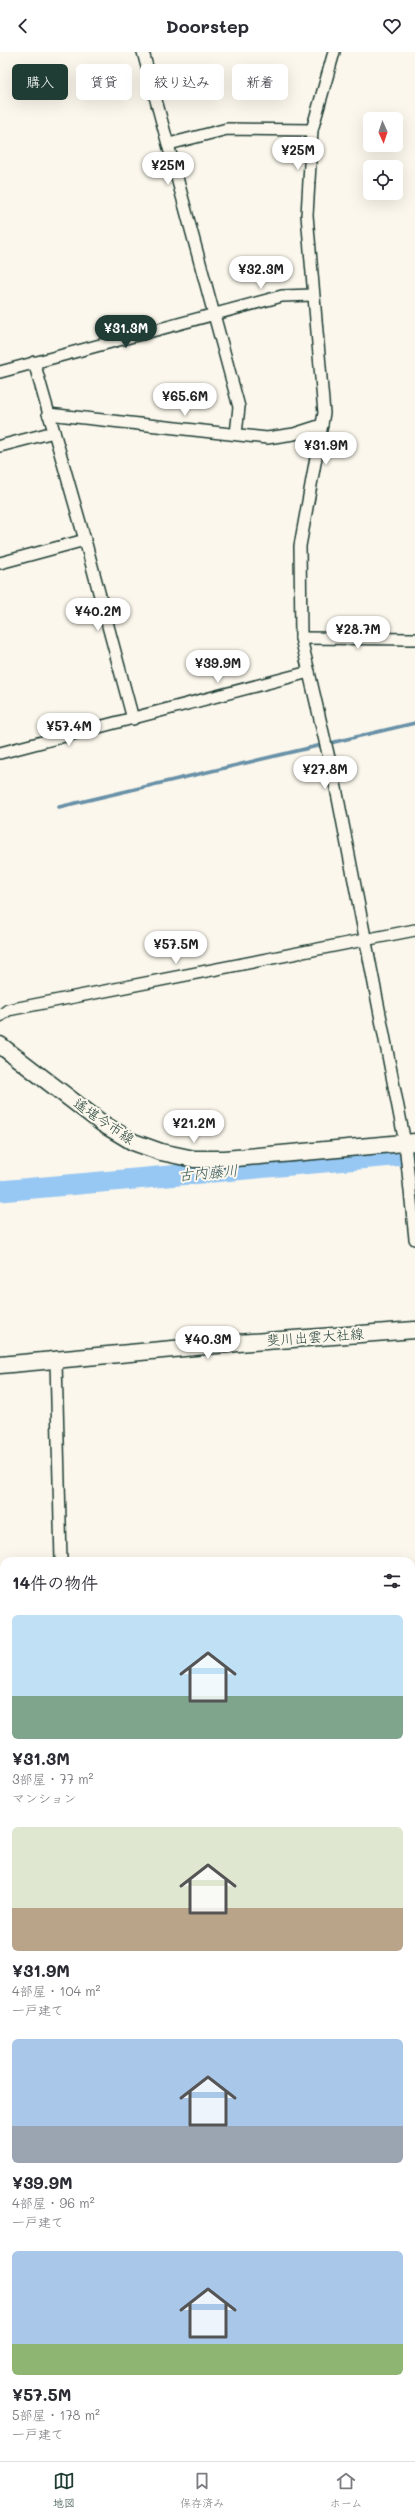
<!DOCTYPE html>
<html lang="ja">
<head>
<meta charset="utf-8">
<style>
	:root { --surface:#fff; --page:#f2f2f3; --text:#2b2b33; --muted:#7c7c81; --line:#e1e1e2; --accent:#1f3d34 }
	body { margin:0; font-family:Mali,"Klee One",sans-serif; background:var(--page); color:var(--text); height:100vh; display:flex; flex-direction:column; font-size:15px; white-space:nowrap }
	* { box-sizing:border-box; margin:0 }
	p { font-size:13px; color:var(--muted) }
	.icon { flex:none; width:22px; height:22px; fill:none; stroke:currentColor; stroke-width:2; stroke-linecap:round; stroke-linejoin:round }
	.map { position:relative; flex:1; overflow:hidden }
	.drawer { position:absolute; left:0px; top:1505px; width:415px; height:904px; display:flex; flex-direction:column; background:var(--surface); border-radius:12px 12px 0 0; box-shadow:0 4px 16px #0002 }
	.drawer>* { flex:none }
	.top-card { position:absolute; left:12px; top:12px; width:391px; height:36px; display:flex; gap:8px }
	.needle { width:26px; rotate:177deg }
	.fabs { position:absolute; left:363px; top:60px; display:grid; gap:8px }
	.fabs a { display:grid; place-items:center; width:40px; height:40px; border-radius:6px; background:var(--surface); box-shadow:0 4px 16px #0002; font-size:20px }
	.price { position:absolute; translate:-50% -34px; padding:0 9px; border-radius:14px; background:#fff; color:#222; font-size:13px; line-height:26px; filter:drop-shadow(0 1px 2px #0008) }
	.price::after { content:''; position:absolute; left:50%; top:24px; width:12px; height:9px; margin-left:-6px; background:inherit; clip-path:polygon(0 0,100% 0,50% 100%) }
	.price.selected { background:var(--accent); color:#fff }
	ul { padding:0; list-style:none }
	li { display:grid; align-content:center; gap:8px; height:212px; padding:0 12px }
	li span { display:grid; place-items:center; height:124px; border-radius:6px; color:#555 }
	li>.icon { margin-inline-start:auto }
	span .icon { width:72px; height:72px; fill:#fffc; stroke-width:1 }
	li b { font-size:17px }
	h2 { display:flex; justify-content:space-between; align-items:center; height:48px; padding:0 12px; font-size:17px }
	.tag { padding:0 14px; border-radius:6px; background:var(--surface); box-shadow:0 4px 16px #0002; font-size:14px; line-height:36px }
	.tag.selected { background:var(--accent); color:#fff }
	header { display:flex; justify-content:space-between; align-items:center; height:52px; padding:0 12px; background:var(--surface); font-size:18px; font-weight:700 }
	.dock { display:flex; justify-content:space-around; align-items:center; height:56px; border-top:1px solid var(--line); background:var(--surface); font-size:11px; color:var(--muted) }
	.dock a { display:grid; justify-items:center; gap:2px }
	.dock .selected { color:var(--accent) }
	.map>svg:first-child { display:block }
</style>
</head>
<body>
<header><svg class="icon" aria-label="back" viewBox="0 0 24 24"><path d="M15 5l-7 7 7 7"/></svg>Doorstep<svg class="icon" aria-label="heart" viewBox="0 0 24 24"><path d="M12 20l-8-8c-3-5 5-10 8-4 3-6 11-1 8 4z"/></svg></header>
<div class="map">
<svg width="415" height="2409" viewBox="0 0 415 2409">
	<rect width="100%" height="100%" fill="#fbf7ec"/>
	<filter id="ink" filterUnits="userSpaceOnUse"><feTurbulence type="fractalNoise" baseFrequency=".025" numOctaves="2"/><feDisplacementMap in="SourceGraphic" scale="8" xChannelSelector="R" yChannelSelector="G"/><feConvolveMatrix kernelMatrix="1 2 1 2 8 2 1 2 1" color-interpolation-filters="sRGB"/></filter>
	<g filter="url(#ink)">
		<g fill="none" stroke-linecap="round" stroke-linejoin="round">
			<g stroke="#6790a7" stroke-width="3.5">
				<polyline points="59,755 415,671"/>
				<polyline points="411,1551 415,1551"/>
				<polyline points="0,1552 4,1551"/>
			</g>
			<polyline stroke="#97c7f3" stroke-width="12" points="411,2393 415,2394"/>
			<polyline stroke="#97c7f3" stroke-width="21" points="0,1139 415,1102"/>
			<g stroke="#1f3d34" stroke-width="14">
				<g id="street">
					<polyline points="143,0 239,355 236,382"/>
					<polyline points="334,0 312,78 307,163 324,361 300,494 301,586 336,736 405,1091 415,1187"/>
					<polyline points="169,92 227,77 312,78"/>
					<polyline points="34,310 85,488 133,667"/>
					<polyline points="0,320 282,244 313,243"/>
					<polyline points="48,362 267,386 294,382 322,373"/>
					<polyline points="0,394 54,380"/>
					<polyline points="0,511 85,488"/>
					<polyline points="301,586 415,587"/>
					<polyline points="0,701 309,620"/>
					<polyline points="0,964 8,958 415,878"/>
					<polyline points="56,1309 61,1509"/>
					<polyline points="411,1801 415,1801"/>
					<polyline points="0,1806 4,1806"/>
					<polyline points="0,2344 4,2344"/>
					<polyline points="411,2385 415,2385"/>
					<polyline points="369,2409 370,2405"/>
				</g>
			</g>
			<g stroke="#1f3d34" stroke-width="19">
				<g id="secondary">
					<polyline points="0,993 103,1072 133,1090 161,1100 194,1107 225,1107 415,1090"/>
					<polyline points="0,1313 238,1291 415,1278"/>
				</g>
			</g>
			<use href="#street" stroke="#fbf7ec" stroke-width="11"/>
			<use href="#secondary" stroke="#fbf7ec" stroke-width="16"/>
			<g stroke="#1f3d34" stroke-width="3">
				<polyline points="411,2150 415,2149"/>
				<polyline points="0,2188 4,2188"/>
			</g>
		</g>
	</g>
	<g text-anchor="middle" stroke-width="4" stroke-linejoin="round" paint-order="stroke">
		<g font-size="14" fill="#1f3d34" stroke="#fbf7ec">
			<text transform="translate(104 1069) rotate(34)" y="5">遙堪今市線</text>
			<text transform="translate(315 1285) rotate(-4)" y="5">斐川出雲大社線</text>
		</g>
		<g font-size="15" font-style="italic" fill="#37595a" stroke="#fbf7ec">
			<text transform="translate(208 1121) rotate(-5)" y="5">古内藤川</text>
		</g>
	</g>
</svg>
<div class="fabs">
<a><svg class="needle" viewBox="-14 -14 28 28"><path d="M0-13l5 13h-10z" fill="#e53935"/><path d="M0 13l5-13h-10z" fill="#7c7c81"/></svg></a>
<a><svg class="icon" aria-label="locate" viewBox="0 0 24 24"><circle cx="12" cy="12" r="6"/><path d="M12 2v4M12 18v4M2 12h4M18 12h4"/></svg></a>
</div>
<b class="price" style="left:298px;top:119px">¥25M</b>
<b class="price" style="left:168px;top:134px">¥25M</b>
<b class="price" style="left:261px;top:238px">¥32.3M</b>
<b class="price selected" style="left:126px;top:297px">¥31.3M</b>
<b class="price" style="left:185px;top:365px">¥65.6M</b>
<b class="price" style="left:326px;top:414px">¥31.9M</b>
<b class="price" style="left:98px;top:580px">¥40.2M</b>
<b class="price" style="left:358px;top:598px">¥28.7M</b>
<b class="price" style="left:218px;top:632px">¥39.9M</b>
<b class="price" style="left:69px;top:695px">¥57.4M</b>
<b class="price" style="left:325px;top:738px">¥27.8M</b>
<b class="price" style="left:176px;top:913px">¥57.5M</b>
<b class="price" style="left:194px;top:1092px">¥21.2M</b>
<b class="price" style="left:208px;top:1308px">¥40.3M</b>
<div class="top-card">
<a class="tag selected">購入</a>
<a class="tag">賃貸</a>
<a class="tag">絞り込み</a>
<a class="tag">新着</a>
</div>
<section class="drawer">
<h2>14件の物件<svg class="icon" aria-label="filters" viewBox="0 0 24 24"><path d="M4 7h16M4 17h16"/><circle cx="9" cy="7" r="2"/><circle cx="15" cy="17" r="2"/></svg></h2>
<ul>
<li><span style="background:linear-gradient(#bfe0f5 65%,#7fa58c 0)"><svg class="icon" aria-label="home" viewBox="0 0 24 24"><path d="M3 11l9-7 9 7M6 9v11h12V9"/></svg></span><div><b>¥31.3M</b><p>3部屋 · 77 m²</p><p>マンション</p></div></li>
<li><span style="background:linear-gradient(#dfe7d0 65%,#b9a48a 0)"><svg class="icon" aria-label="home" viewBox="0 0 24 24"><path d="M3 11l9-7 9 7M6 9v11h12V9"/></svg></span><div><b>¥31.9M</b><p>4部屋 · 104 m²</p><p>一戸建て</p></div></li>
<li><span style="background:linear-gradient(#a9c7e8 70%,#9aa5b1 0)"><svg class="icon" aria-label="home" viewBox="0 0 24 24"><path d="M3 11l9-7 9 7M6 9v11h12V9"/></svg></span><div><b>¥39.9M</b><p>4部屋 · 96 m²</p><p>一戸建て</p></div></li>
<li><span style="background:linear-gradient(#a9c7e8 75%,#8fb573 0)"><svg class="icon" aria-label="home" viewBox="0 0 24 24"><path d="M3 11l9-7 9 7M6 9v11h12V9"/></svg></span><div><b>¥57.5M</b><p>5部屋 · 178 m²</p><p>一戸建て</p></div></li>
</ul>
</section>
</div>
<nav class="dock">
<a class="selected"><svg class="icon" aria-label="map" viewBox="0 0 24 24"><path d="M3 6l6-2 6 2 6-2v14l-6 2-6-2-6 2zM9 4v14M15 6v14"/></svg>地図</a>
<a><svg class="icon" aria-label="saved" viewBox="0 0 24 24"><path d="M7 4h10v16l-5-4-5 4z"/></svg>保存済み</a>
<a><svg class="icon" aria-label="home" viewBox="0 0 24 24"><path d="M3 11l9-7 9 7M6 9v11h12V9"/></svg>ホーム</a>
</nav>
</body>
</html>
